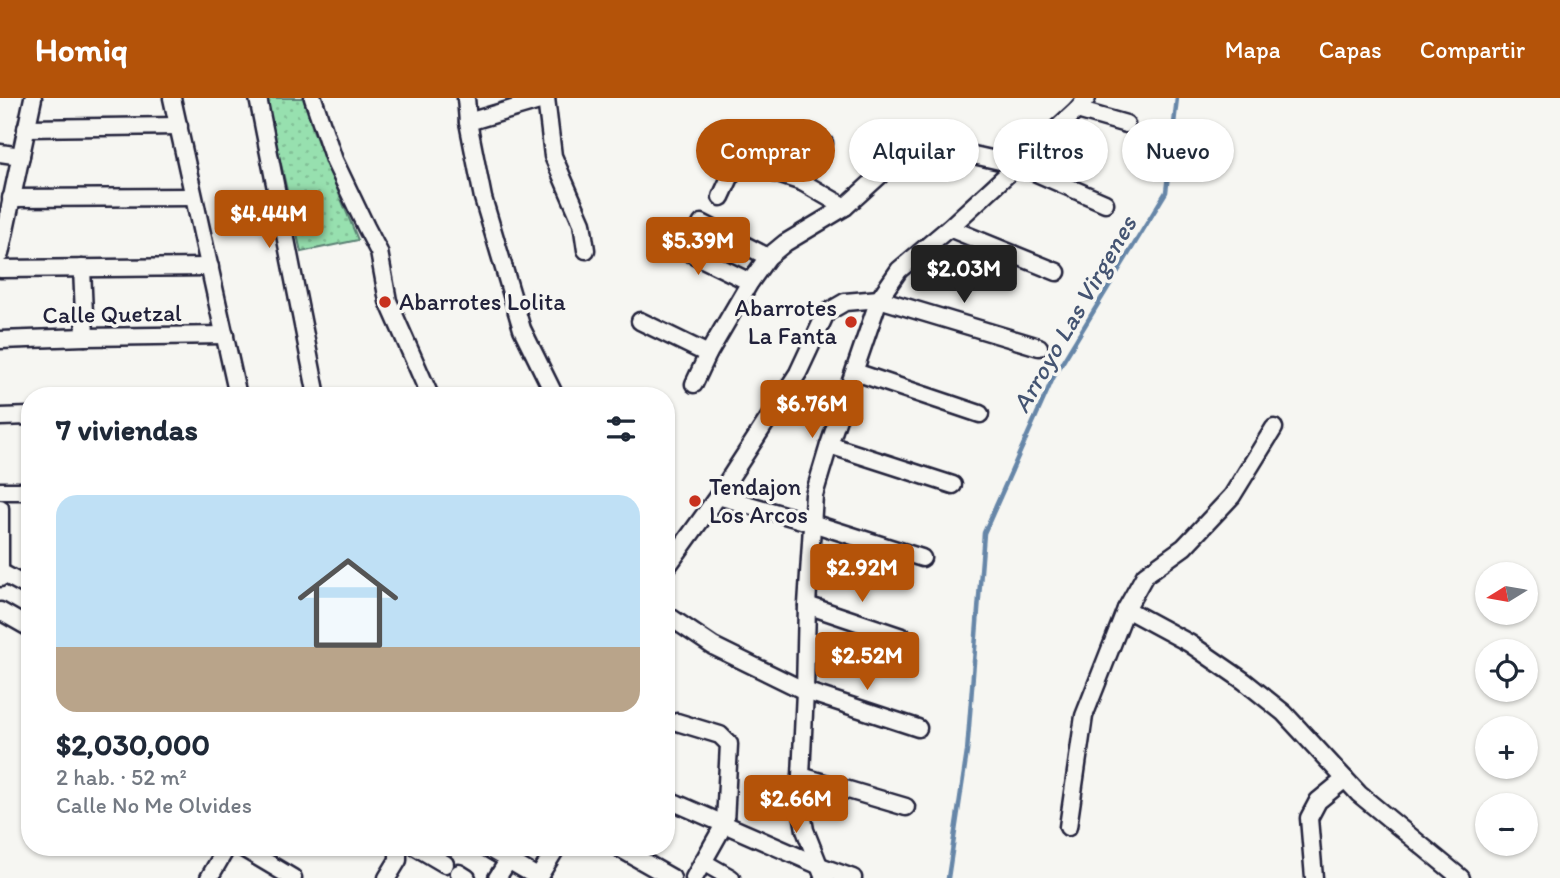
<!DOCTYPE html>
<html lang="es">
<head>
<meta charset="utf-8">
<style>
	:root { --surface:#fff; --page:#f6f6f7; --text:#1f2937; --muted:#747a83; --line:#e0e1e3; --accent:#b45309 }
	body { margin:0; font-family:Itim,sans-serif; background:var(--page); color:var(--text); height:100vh; display:flex; flex-direction:column; font-size:26px; white-space:nowrap }
	* { box-sizing:border-box; margin:0 }
	p { font-size:23px; color:var(--muted) }
	.icon { flex:none; width:38px; height:38px; fill:none; stroke:currentColor; stroke-width:2; stroke-linecap:round; stroke-linejoin:round }
	.map { position:relative; flex:1; overflow:hidden }
	.panel { position:absolute; left:21px; top:289px; width:654px; height:469px; display:flex; flex-direction:column; background:var(--surface); border-radius:28px; box-shadow:0 2px 5px #0004 }
	.panel>* { flex:none }
	.hud { position:absolute; left:696px; top:21px; width:665px; height:63px; display:flex; gap:14px }
	.needle { width:46px; rotate:259deg }
	.buttons { position:absolute; left:1475px; top:464px; display:grid; gap:14px }
	.buttons a { display:grid; place-items:center; width:63px; height:63px; border-radius:50%; background:var(--surface); box-shadow:0 2px 5px #0004; font-size:35px }
	.price { position:absolute; translate:-50% -60px; padding:0 16px; border-radius:7px; background:var(--accent); color:#fff; font-size:23px; line-height:46px; filter:drop-shadow(0 2px 4px #0008) }
	.price::after { content:''; position:absolute; left:50%; top:42px; width:21px; height:16px; margin-left:-10px; background:inherit; clip-path:polygon(0 0,100% 0,50% 100%) }
	.price.on { background:#222; color:#fff }
	ul { padding:0; list-style:none }
	li { display:grid; align-content:center; gap:14px; height:371px; padding:0 35px }
	li+li { border-top:2px solid var(--line) }
	li span { display:grid; place-items:center; height:217px; border-radius:21px; color:#555 }
	li>.icon { margin-inline-start:auto }
	span .icon { width:126px; height:126px; fill:#fffc; stroke-width:1 }
	li b { font-size:30px }
	h2 { display:flex; justify-content:space-between; align-items:center; height:84px; padding:0 35px; font-size:30px }
	.chip { padding:0 24px; border-radius:32px; background:var(--surface); box-shadow:0 2px 5px #0004; font-size:24px; line-height:63px }
	.chip.on { background:var(--accent); color:#fff }
	header { display:flex; align-items:center; gap:42px; box-sizing:border-box; height:98px; padding:0 35px; background:var(--accent); color:#fff }
	header strong { font-size:33px }
	nav { display:flex; gap:38px; margin-inline-start:auto; font-size:24px }
	.map>svg:first-child { display:block }
</style>
</head>
<body>
<header>
<strong>Homiq</strong>
<nav><a>Mapa</a><a>Capas</a><a>Compartir</a></nav>
</header>
<div class="map">
<svg width="1560" height="780" viewBox="0 0 1560 780">
	<defs>
		<pattern id="park-dots" width="8" height="8" patternUnits="userSpaceOnUse" patternTransform="scale(1.75)"><rect width="8" height="8" fill="#97e0af"/><path d="M2 2h.1M6 6h.1" fill="none" stroke="#82c097" stroke-width="1.8" stroke-linecap="round"/></pattern>
	</defs>
	<rect width="100%" height="100%" fill="#f6f6f2"/>
	<filter id="ink" filterUnits="userSpaceOnUse"><feTurbulence type="fractalNoise" baseFrequency=".0143" numOctaves="2"/><feDisplacementMap in="SourceGraphic" scale="14" xChannelSelector="R" yChannelSelector="G"/><feConvolveMatrix kernelMatrix="1 2 1 2 8 2 1 2 1" color-interpolation-filters="sRGB"/></filter>
	<g filter="url(#ink)">
		<polygon fill="url(#park-dots)" stroke="#5c8175" stroke-width="2" points="266,0 303,0 314,35 358,142 301,154"/>
		<g fill="none" stroke-linecap="round" stroke-linejoin="round">
			<polyline stroke="#6686a8" stroke-width="4.5" points="948,780 967,654 984,435 1053,280 1166,94 1177,0"/>
			<g stroke="#22223b" stroke-width="21">
				<g id="minor">
					<polyline points="172,0 238,298"/>
					<polyline points="258,0 317,298"/>
					<polyline points="313,0 334,62 366,129 379,154 388,203 430,298"/>
					<polyline points="466,0 468,24 483,100 522,231 555,298"/>
					<polyline points="546,0 553,58 582,125 586,152"/>
					<polyline points="1077,12 1126,26"/>
					<polyline points="468,24 546,1"/>
					<polyline points="26,30 179,28"/>
					<polyline points="720,34 750,36 824,45 802,84"/>
					<polyline points="0,55 21,58"/>
					<polyline points="738,63 802,84 845,109"/>
					<polyline points="721,99 750,36"/>
					<polyline points="11,100 193,99"/>
					<polyline points="949,130 1057,174"/>
					<polyline points="662,141 750,184"/>
					<polyline points="687,153 702,125 768,159"/>
					<polyline points="0,156 33,0"/>
					<polyline points="82,170 85,239"/>
					<polyline points="0,171 210,169"/>
					<polyline points="640,223 708,256"/>
					<polyline points="0,242 85,239 225,237"/>
					<polyline points="855,274 980,316"/>
					<polyline points="694,286 708,256 750,184 768,159 785,145 845,109 912,48 920,45 1018,67 1105,105"/>
					<polyline points="0,319 30,318"/>
					<polyline points="1274,330 1232,398 1184,449 1145,477 1126,511 1189,545 1244,583 1284,615 1359,696 1461,780"/>
					<polyline points="829,347 953,387"/>
					<polyline points="0,393 30,393"/>
					<polyline points="718,398 812,425 922,460"/>
					<polyline points="0,410 0,480"/>
					<polyline points="667,469 718,398 798,275 826,215 845,204 879,201 1039,249"/>
					<polyline points="0,474 30,490"/>
					<polyline points="807,507 905,540"/>
					<polyline points="0,513 30,530"/>
					<polyline points="667,517 713,548 805,593 918,630"/>
					<polyline points="677,624 720,637 729,646 725,725 694,780"/>
					<polyline points="801,678 906,709"/>
					<polyline points="669,702 820,768 853,780"/>
					<polyline points="1068,729 1084,618 1126,511"/>
					<polyline points="241,749 293,780"/>
					<polyline points="416,749 445,766"/>
					<polyline points="486,749 539,780"/>
					<polyline points="621,751 672,780"/>
					<polyline points="703,764 731,780"/>
					<polyline points="459,775 467,780"/>
					<polyline points="209,780 227,749"/>
					<polyline points="387,780 398,762 398,749"/>
					<polyline points="497,780 508,763 507,755"/>
					<polyline points="538,780 557,749"/>
					<polyline points="824,780 805,732 801,709 801,678 805,593 807,507 814,397 829,347 879,201 899,172 949,130 1077,12 1087,0"/>
					<polyline points="1314,780 1309,720 1318,703 1345,681"/>
				</g>
			</g>
			<use href="#minor" stroke="#f6f6f2" stroke-width="16"/>
		</g>
	</g>
	<g fill="#c8321e" stroke="#f6f6f2" stroke-width="2.5">
		<circle cx="385" cy="204" r="7"/>
		<circle cx="851" cy="224" r="7"/>
		<circle cx="695" cy="403" r="7"/>
	</g>
	<g text-anchor="middle" stroke-width="7" stroke-linejoin="round" paint-order="stroke">
		<g font-size="24" fill="#22223b" stroke="#f6f6f2" text-anchor="start">
			<text x="399" y="212">Abarrotes Lolita</text>
			<text x="837" y="218" text-anchor="end">Abarrotes<tspan x="837" dy="28">La Fanta</tspan></text>
			<text x="709" y="397">Tendajon<tspan x="709" dy="28">Los Arcos</tspan></text>
		</g>
		<g font-size="24" fill="#22223b" stroke="#f6f6f2">
			<text transform="translate(112 216) rotate(-1)" y="8">Calle Quetzal</text>
		</g>
		<g font-size="26" font-style="italic" fill="#445472" stroke="#f6f6f2">
			<text transform="translate(1074 216) rotate(-60)" y="9">Arroyo Las Virgenes</text>
		</g>
	</g>
</svg>
<div class="buttons">
<a><svg class="needle" viewBox="-14 -14 28 28"><path d="M0-13l5 13h-10z" fill="#e53935"/><path d="M0 13l5-13h-10z" fill="#747a83"/></svg></a>
<a><svg class="icon" aria-label="locate" viewBox="0 0 24 24"><circle cx="12" cy="12" r="6"/><path d="M12 2v4M12 18v4M2 12h4M18 12h4"/></svg></a>
<a>+</a>
<a>−</a>
</div>
<b class="price" style="left:269px;top:152px">$4.44M</b>
<b class="price" style="left:698px;top:179px">$5.39M</b>
<b class="price on" style="left:964px;top:207px">$2.03M</b>
<b class="price" style="left:812px;top:342px">$6.76M</b>
<b class="price" style="left:862px;top:506px">$2.92M</b>
<b class="price" style="left:867px;top:594px">$2.52M</b>
<b class="price" style="left:796px;top:737px">$2.66M</b>
<div class="hud">
<a class="chip on">Comprar</a>
<a class="chip">Alquilar</a>
<a class="chip">Filtros</a>
<a class="chip">Nuevo</a>
</div>
<section class="panel">
<h2>7 viviendas<svg class="icon" aria-label="filters" viewBox="0 0 24 24"><path d="M4 7h16M4 17h16"/><circle cx="9" cy="7" r="2"/><circle cx="15" cy="17" r="2"/></svg></h2>
<ul>
<li><span style="background:linear-gradient(#bfe0f5 70%,#b9a48a 0)"><svg class="icon" aria-label="home" viewBox="0 0 24 24"><path d="M3 11l9-7 9 7M6 9v11h12V9"/></svg></span><div><b>$2,030,000</b><p>2 hab. · 52 m²</p><p>Calle No Me Olvides</p></div></li>
</ul>
</section>
</div>
</body>
</html>
